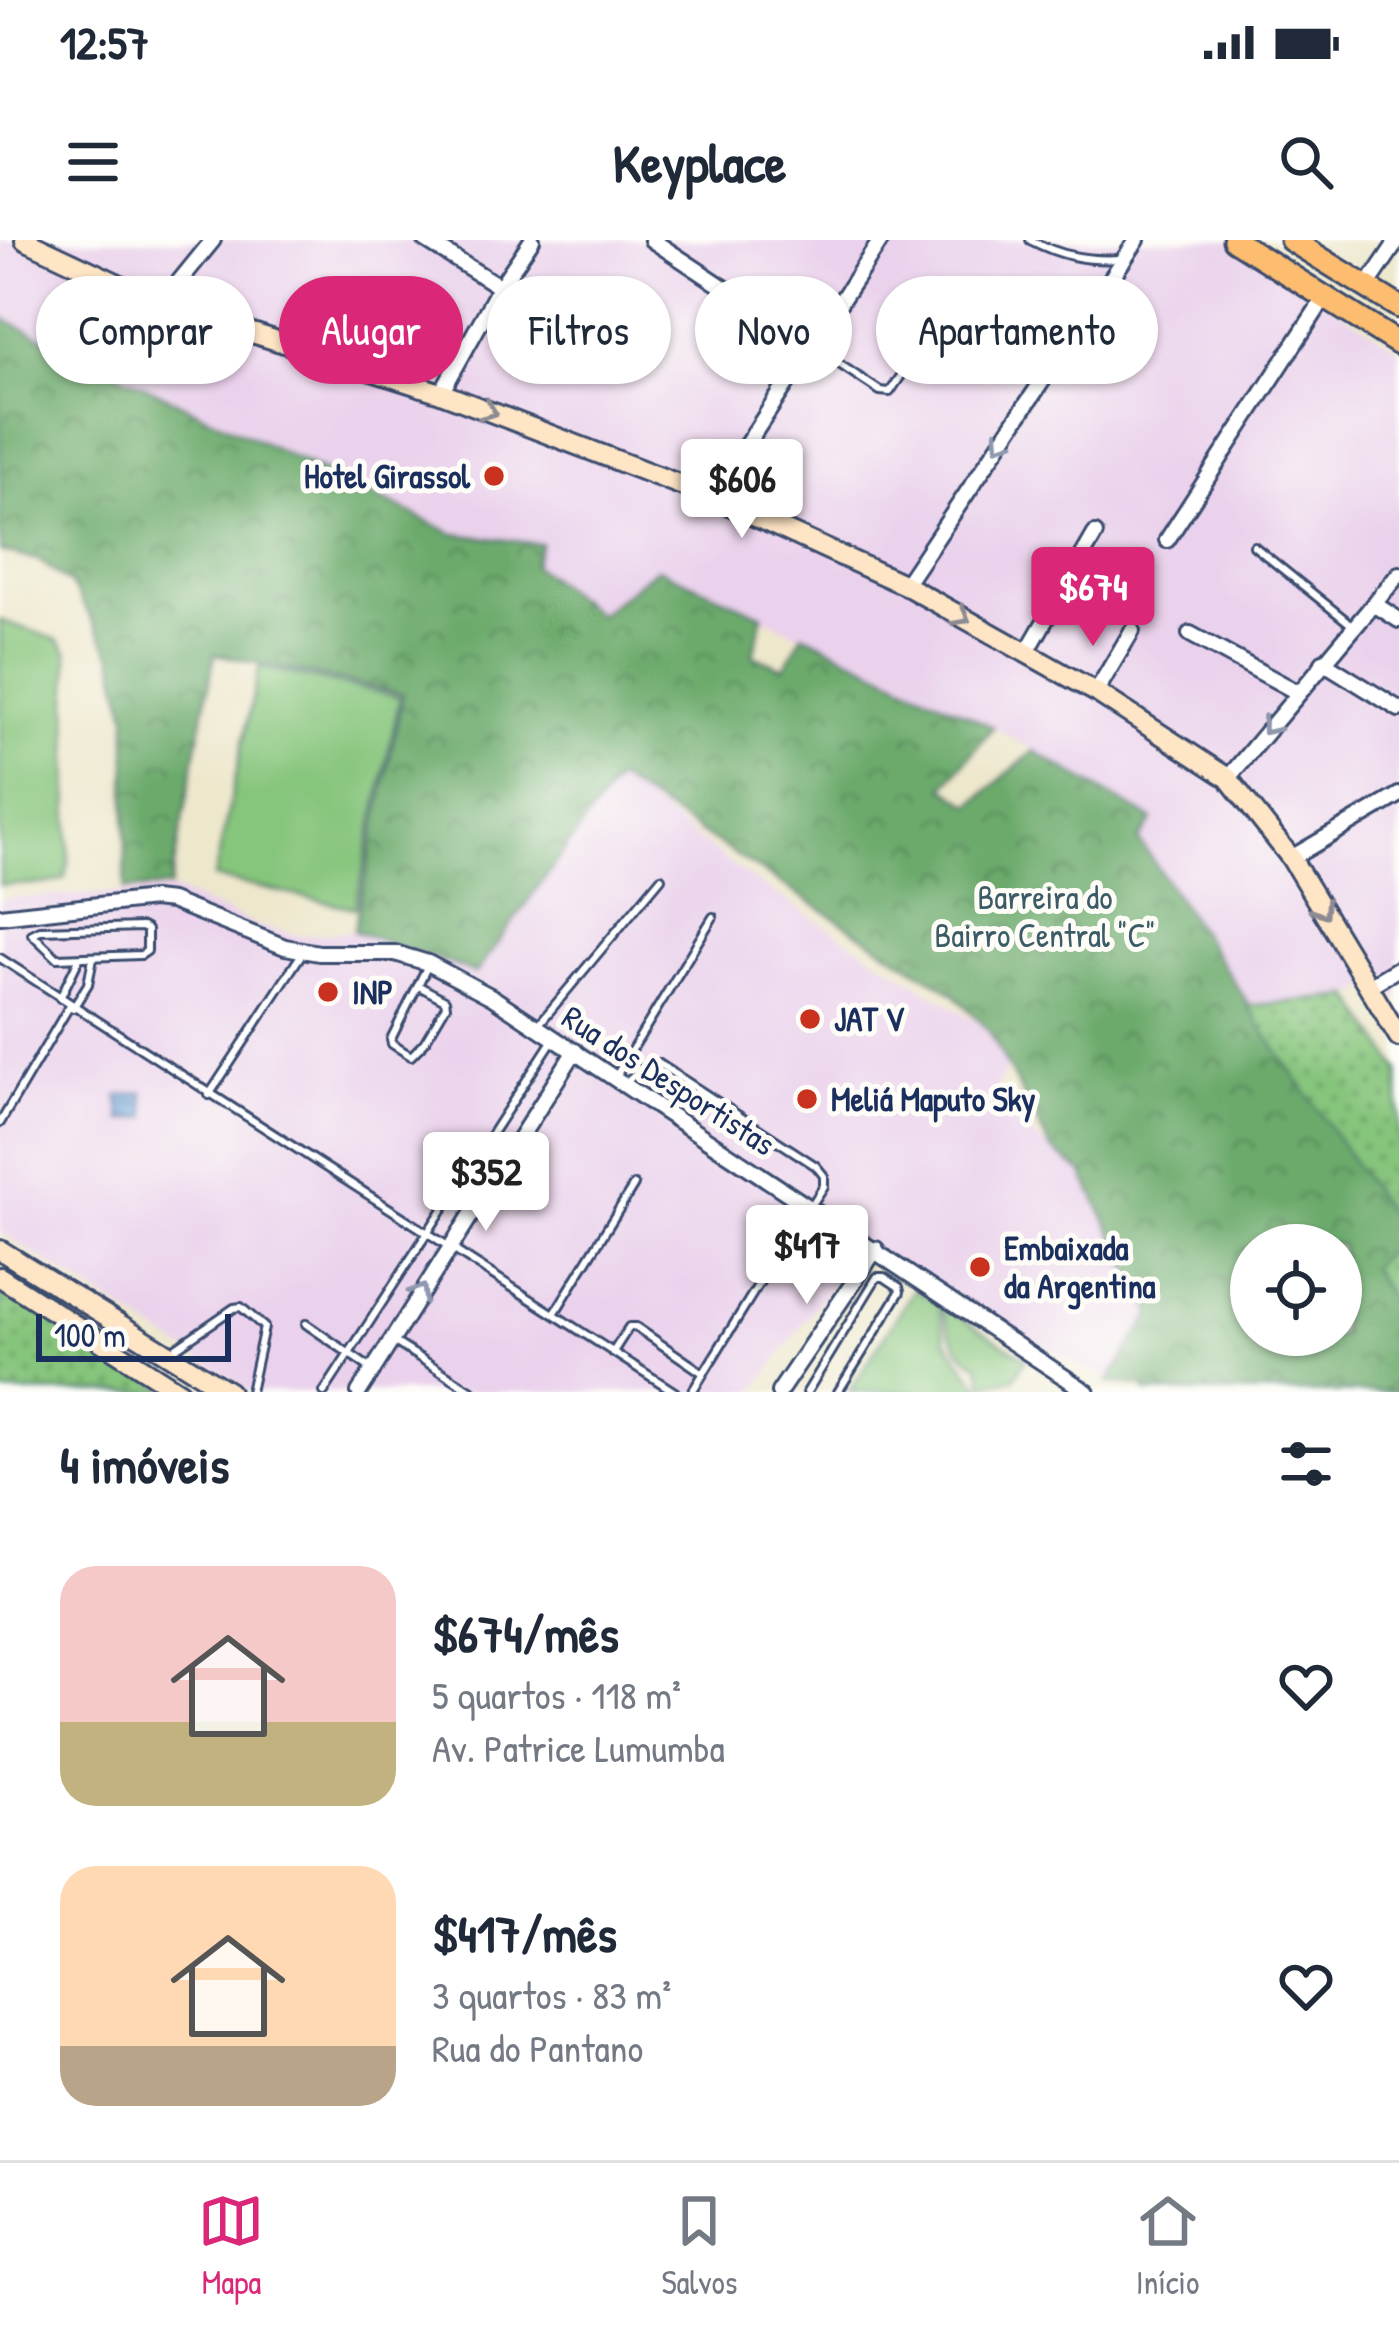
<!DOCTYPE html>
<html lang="pt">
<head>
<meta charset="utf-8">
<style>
	:root { --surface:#fff; --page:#f2f2f3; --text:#1f2937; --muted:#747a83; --line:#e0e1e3; --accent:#db2777 }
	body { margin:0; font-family:"Patrick Hand",sans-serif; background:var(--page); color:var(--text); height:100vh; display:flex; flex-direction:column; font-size:45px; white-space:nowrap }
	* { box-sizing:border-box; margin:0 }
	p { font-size:39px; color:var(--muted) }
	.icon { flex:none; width:66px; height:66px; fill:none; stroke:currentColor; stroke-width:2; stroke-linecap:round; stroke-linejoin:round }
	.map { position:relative; height:1152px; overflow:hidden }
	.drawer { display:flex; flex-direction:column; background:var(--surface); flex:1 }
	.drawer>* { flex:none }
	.banner { position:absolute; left:36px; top:36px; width:1329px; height:108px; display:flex; gap:24px }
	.buttons { position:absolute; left:1230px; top:984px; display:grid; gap:24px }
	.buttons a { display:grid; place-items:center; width:132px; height:132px; border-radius:50%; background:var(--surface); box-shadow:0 3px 9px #0004; font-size:60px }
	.scale { position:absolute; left:36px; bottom:30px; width:195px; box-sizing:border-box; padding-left:12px; border:6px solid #1b2f5e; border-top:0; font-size:33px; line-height:42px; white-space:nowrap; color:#1b2f5e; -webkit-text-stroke:9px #fdfcf7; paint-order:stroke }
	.price { position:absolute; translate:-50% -102px; padding:0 27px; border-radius:12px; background:#fff; color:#222; font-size:39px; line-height:78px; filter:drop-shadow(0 3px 6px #0008) }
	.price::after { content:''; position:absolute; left:50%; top:72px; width:36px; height:27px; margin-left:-18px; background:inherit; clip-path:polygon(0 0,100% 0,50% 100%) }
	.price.on { background:var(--accent); color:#fff }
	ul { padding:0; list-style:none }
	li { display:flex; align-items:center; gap:36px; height:300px; padding:0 60px }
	li span { display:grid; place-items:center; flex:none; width:336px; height:240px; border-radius:36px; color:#555 }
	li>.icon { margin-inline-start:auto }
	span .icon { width:144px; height:144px; fill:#fffc; stroke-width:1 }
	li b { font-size:51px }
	h2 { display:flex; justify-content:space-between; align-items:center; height:144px; padding:0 60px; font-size:51px }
	.pill { padding:0 42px; border-radius:54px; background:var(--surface); box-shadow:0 3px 9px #0004; font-size:42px; line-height:108px }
	.pill.on { background:var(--accent); color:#fff }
	.status { display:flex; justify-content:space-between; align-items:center; height:84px; padding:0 60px; background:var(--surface); direction:ltr }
	.status svg { height:33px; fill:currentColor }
	header { display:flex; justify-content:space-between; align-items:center; height:156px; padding:0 60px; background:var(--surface); font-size:54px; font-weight:700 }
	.menu { display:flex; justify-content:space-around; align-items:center; height:168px; border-top:3px solid var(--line); background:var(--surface); font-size:33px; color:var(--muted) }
	.menu a { display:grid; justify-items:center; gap:6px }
	.menu .on { color:var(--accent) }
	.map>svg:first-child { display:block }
</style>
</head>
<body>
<div class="status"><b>12:57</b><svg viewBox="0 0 49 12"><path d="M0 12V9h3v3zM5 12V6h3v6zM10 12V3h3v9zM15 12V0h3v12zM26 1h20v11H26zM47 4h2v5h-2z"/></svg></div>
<header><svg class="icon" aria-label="menu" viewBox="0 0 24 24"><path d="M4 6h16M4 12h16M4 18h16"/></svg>Keyplace<svg class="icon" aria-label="search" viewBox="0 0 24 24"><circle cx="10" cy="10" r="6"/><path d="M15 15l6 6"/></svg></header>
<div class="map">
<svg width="1399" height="1152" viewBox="0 0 1399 1152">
	<defs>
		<pattern id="forest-crowns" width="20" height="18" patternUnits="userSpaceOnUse" patternTransform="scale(3)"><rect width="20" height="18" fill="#6caa6c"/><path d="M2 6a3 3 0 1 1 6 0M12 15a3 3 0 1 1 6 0" fill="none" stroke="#588b5c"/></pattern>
		<pattern id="park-dots" width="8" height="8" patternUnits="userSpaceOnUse" patternTransform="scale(3)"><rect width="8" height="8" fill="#86c57c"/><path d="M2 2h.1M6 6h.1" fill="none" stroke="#6da069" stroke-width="1.8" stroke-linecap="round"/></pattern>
		<pattern id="water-rules" width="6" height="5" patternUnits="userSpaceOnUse" patternTransform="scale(3)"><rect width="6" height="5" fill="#699fd6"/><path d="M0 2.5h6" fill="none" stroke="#5682b1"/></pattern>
	</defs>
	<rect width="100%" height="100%" fill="#fdfcf7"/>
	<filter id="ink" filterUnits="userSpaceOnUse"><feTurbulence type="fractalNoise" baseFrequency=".00833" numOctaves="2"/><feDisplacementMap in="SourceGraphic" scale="24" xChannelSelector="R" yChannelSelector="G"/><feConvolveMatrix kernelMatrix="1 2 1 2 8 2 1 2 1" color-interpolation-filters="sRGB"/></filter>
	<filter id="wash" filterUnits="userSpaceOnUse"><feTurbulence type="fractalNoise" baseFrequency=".004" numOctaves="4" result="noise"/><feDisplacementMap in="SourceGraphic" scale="48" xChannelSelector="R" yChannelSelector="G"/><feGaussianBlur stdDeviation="2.7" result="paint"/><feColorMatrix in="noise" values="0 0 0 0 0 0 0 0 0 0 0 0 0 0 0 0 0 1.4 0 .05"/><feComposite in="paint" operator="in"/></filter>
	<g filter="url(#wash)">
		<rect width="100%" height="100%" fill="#ede7cc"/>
		<g fill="#ead1ec">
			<polygon points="0,0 1229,0 1399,109 1399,761 1384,737 1352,757 1247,766 1139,599 1153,580 997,489 657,327 597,373 532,326 540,304 454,292 0,76"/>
			<polygon points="616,538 747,636 981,784 1009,822 990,863 1081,932 1152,1072 1110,1141 856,1010 754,1152 250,1152 0,992 0,659 173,650 262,687 300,696 354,691 476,733"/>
		</g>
		<g fill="#86c57c" stroke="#507a6d" stroke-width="3">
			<polygon points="0,380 58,400 68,413 69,622 65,639 44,644 0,645"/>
			<polygon points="259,427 400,457 355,668 214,638"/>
			<polygon points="914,1049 938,1064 946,1100 984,1152 849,1152"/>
			<path d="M942 1066 1026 1118 1014 1139 984 1144 979 1124C958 1116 947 1090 942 1066Z"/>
		</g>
		<path fill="url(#forest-crowns)" stroke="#446c65" stroke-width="3" fill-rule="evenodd" d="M0 77 454 294 541 304 533 325 598 375 657 328 763 375 753 415 784 428 803 394 993 487 944 547 971 565 1034 511 1153 580 1139 600 1399 989V1001L1371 1028 1399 1075V1152H1146L1143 1146 1108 1143 1152 1073 1082 932 1051 909 989 791 952 752 616 539 476 733 354 691 403 454 215 414 170 647 125 650 127 476 113 416 71 344 38 320 0 311ZM1251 1005H1341V1095H1251Z"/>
		<g fill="url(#park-dots)" stroke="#507a6d" stroke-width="3">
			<polygon points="1351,756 1399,830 1399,989 1247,766"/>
			<polygon points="1399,1001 1399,1075 1371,1027"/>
			<polygon points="0,1045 169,1152 0,1152"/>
		</g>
		<polygon fill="url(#water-rules)" stroke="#42679a" stroke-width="3" points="143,852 147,877 122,881 118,856"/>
	</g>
	<g filter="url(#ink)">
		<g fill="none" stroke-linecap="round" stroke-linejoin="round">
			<g stroke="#3a4b6e" stroke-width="12">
				<g id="service">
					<path d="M1030 0C1061 16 1086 21 1121 19"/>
					<polyline points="815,108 880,151 890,152 936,84"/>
					<polyline points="1254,306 1353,386"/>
					<polygon points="142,687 147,690 147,711 141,715 57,718 32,694 40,690"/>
					<polyline points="0,718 675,1152"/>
					<polyline points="419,746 445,760 446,766 424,803 411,816 392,804 391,799 427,727"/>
					<polyline points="60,758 79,719"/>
					<polyline points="73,768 88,744 93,718"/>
					<polyline points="539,784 661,638"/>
					<polyline points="616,836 713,677"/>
					<polyline points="626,842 648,823 658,823 816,926 824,936 824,946 811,966"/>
					<polyline points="209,855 303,712"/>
					<polyline points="0,883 70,765"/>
					<polyline points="554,1074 634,945"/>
					<polyline points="306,1084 370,1128"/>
					<polyline points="393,1101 474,1152"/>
					<polyline points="170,1112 234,1068 241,1067 264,1087 250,1152"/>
					<polyline points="613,1112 629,1087 636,1087 703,1133"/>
					<polyline points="324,1152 554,798"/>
					<polyline points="692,1152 784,1003"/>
					<polyline points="807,1152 877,1037 884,1037 899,1047 900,1052 838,1152"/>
				</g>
			</g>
			<g stroke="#3a4b6e" stroke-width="20">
				<g id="minor">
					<polyline points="425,0 500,47"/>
					<polyline points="652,0 812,106"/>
					<polyline points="1367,46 1398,0"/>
					<polyline points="161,64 213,0"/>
					<polyline points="441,153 500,47 532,0"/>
					<polyline points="712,257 881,0"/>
					<polyline points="1167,300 1325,57"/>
					<polyline points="905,345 1137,0"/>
					<polyline points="1374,364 1399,380"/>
					<polyline points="1190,394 1297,452"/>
					<polyline points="1027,412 1095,294"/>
					<polyline points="1323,422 1399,469"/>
					<polyline points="1096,452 1132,391"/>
					<polyline points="1228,538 1399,334"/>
					<polyline points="1291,618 1399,555"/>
					<polyline points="0,676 153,659 171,661 285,707 319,713 395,713 428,723 492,757 1087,1152"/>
					<polyline points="1369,746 1399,728"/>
					<polyline points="359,1152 575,811"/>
					<polyline points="779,1152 876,1009"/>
				</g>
			</g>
			<g stroke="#3a4b6e" stroke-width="24">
				<g id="secondary">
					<polyline points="25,0 161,64 441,153 712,257 905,345 1096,452 1228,538 1291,618 1399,797"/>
					<polyline points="0,1010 229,1152"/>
					<polyline points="0,1037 180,1152"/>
				</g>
			</g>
			<g stroke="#3a4b6e" stroke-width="27">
				<g id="primary">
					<polyline points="1234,0 1399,104"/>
					<polyline points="1291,0 1399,67"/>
				</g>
			</g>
			<use href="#service" stroke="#fff" stroke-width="6"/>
			<use href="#minor" stroke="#fff" stroke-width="14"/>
			<use href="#secondary" stroke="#fee5c5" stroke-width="18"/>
			<use href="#primary" stroke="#fcbd6f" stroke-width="21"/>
		</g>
		<defs><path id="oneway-chevron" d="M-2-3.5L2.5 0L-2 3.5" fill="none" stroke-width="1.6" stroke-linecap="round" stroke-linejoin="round" transform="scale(3)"/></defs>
		<g stroke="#8c8a92">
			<use href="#oneway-chevron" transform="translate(489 171) rotate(21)"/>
			<use href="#oneway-chevron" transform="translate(962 377) rotate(29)"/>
			<use href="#oneway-chevron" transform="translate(1322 670) rotate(58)"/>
		</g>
		<g stroke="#8d97ae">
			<use href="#oneway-chevron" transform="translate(1001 202) rotate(124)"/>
			<use href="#oneway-chevron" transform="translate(1269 487) rotate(129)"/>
			<use href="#oneway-chevron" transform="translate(420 1052) rotate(-58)"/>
		</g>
	</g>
	<g fill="#c8321e" stroke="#fdfcf7" stroke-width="4.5">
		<circle cx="494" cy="236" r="12"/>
		<circle cx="328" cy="752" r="12"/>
		<circle cx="810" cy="779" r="12"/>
		<circle cx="807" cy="859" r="12"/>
		<circle cx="980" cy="1027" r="12"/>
	</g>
	<g text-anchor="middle" stroke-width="10" stroke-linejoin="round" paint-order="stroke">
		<g font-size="33" font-weight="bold" fill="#1b2f5e" stroke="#fdfcf7" text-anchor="start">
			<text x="470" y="248" text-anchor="end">Hotel Girassol</text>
			<text x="352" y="764">INP</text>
			<text x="834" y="791">JAT V</text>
			<text x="831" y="871">Meliá Maputo Sky</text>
			<text x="1004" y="1020">Embaixada<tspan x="1004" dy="38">da Argentina</tspan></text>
		</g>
		<g font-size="33" fill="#3b5c67" stroke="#fdfcf7">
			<text x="1045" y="669">Barreira do<tspan x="1045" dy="38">Bairro Central "C"</tspan></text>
		</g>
		<g font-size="33" fill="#1b2f5e" stroke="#fdfcf7">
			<text transform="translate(669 840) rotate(33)" y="12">Rua dos Desportistas</text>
		</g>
	</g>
</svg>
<div class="buttons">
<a><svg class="icon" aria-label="locate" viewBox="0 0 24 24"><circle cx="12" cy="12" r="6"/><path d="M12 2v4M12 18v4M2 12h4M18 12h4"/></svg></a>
</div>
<div class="scale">100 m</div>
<b class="price" style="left:742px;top:301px">$606</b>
<b class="price on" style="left:1093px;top:409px">$674</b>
<b class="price" style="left:486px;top:994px">$352</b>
<b class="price" style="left:807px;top:1067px">$417</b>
<div class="banner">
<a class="pill">Comprar</a>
<a class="pill on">Alugar</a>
<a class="pill">Filtros</a>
<a class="pill">Novo</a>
<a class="pill">Apartamento</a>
</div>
</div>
<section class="drawer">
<h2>4 imóveis<svg class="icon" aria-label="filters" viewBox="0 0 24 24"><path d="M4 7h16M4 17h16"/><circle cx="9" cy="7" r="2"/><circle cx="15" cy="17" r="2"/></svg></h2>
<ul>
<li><span style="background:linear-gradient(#f6c9c9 65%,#c2b280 0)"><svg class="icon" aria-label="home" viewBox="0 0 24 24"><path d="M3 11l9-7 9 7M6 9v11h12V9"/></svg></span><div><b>$674/mês</b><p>5 quartos · 118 m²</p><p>Av. Patrice Lumumba</p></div><svg class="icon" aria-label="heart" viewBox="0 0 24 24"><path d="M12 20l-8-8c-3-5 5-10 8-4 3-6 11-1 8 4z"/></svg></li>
<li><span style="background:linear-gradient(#ffd9b3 75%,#b9a48a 0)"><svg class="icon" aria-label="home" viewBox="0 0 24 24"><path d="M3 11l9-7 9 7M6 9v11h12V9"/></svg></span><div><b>$417/mês</b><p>3 quartos · 83 m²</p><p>Rua do Pantano</p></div><svg class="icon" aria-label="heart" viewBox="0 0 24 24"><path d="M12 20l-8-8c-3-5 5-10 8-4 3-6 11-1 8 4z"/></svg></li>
</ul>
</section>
<nav class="menu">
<a class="on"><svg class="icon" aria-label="map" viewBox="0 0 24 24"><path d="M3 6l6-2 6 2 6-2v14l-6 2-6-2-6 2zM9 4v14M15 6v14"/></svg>Mapa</a>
<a><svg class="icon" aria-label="saved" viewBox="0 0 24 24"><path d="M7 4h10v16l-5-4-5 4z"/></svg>Salvos</a>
<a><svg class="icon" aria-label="home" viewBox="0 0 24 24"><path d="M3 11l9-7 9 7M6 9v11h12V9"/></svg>Início</a>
</nav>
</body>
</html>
